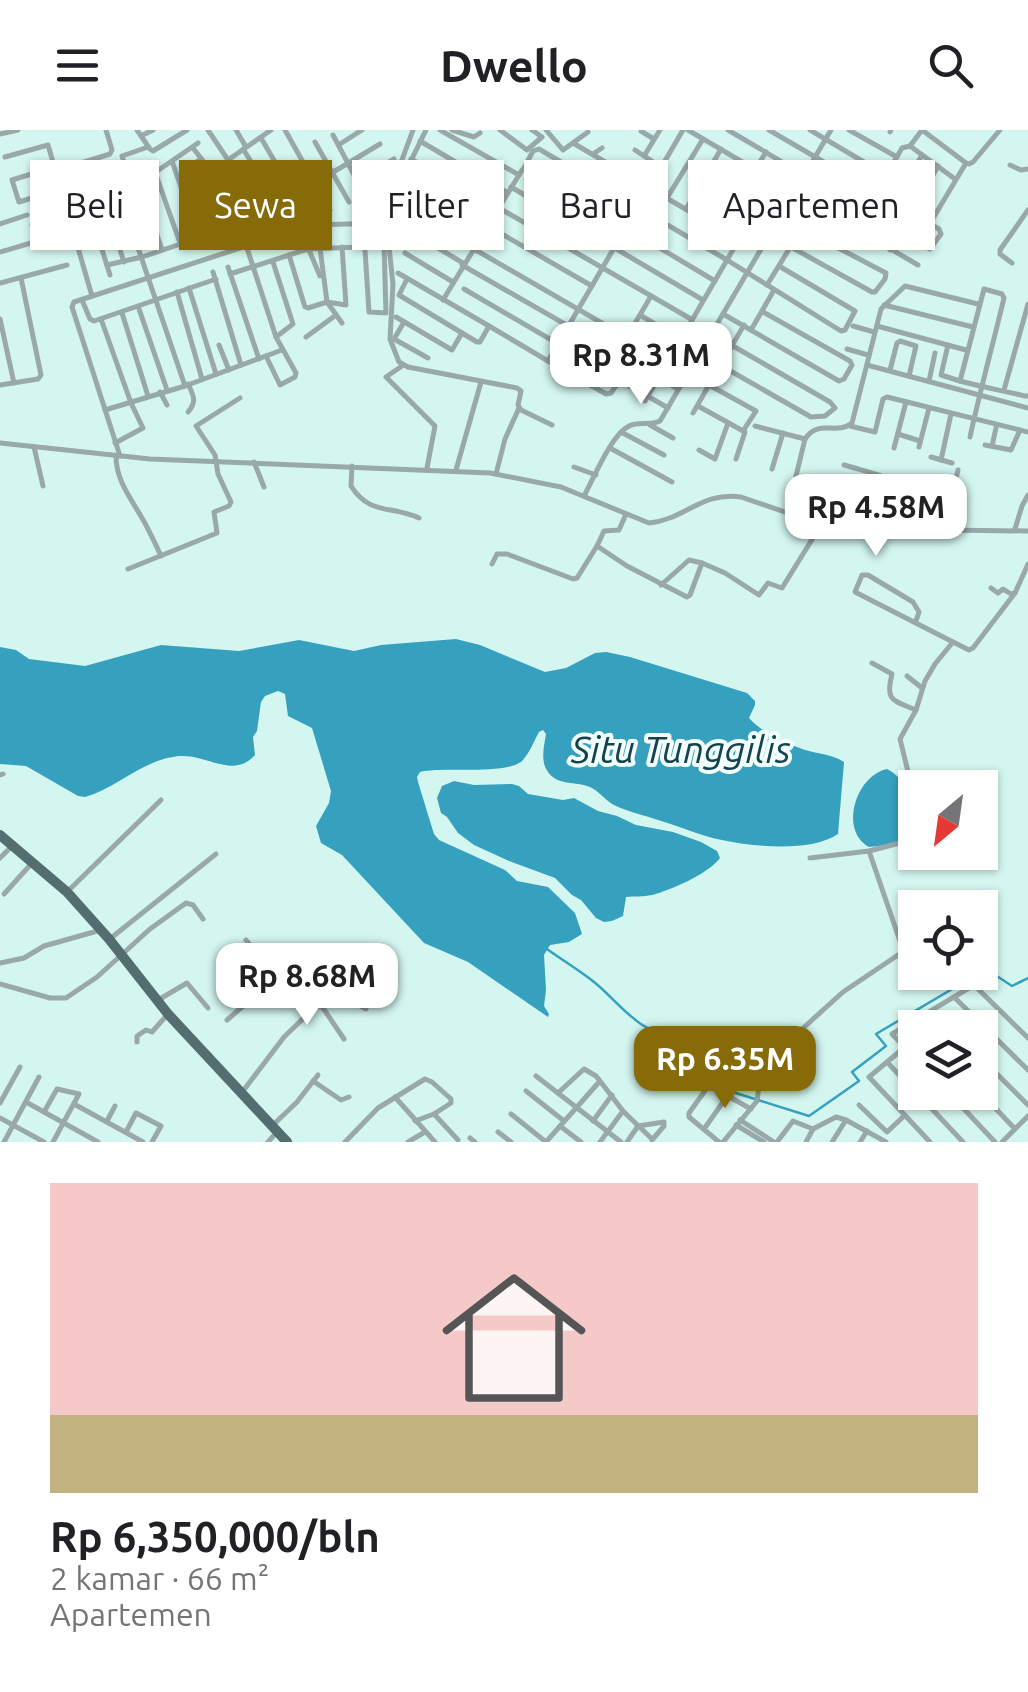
<!DOCTYPE html>
<html lang="id">
<head>
<meta charset="utf-8">
<style>
	:root { --surface:#fff; --page:#f6f6f6; --text:#202124; --muted:#757577; --line:#e0e0e0; --accent:#876b08 }
	body { margin:0; font-family:Ubuntu,sans-serif; background:var(--page); color:var(--text); height:100vh; display:flex; flex-direction:column; font-size:38px; white-space:nowrap }
	* { box-sizing:border-box; margin:0 }
	p { font-size:32px; color:var(--muted) }
	.icon { flex:none; width:55px; height:55px; fill:none; stroke:currentColor; stroke-width:2; stroke-linecap:round; stroke-linejoin:round }
	.map { position:relative; height:1012px; overflow:hidden }
	.side { display:flex; flex-direction:column; background:var(--surface); flex:1 }
	.side>* { flex:none }
	.top-card { position:absolute; left:30px; top:30px; width:970px; height:90px; display:flex; gap:20px }
	.needle { width:65px; rotate:209deg }
	.fabs { position:absolute; left:898px; top:640px; display:grid; gap:20px }
	.fabs a { display:grid; place-items:center; width:100px; height:100px; border-radius:0px; background:var(--surface); box-shadow:0 2px 8px #0004; font-size:50px }
	.price { position:absolute; translate:-50% -85px; padding:0 22px; border-radius:20px; background:#fff; color:#222; font-size:32px; line-height:65px; filter:drop-shadow(0 2px 5px #0008) }
	.price::after { content:''; position:absolute; left:50%; top:60px; width:30px; height:22px; margin-left:-15px; background:inherit; clip-path:polygon(0 0,100% 0,50% 100%) }
	.price.selected { background:var(--accent); color:#fff }
	ul { padding:0; list-style:none }
	li { display:grid; align-content:center; gap:20px; height:530px; padding:0 50px }
	li+li { border-top:2px solid var(--line) }
	li span { display:grid; place-items:center; height:310px; border-radius:0px; color:#555 }
	li>.icon { margin-inline-start:auto }
	span .icon { width:180px; height:180px; fill:#fffc; stroke-width:1 }
	li b { font-size:42px }
	.tag { padding:0 35px; border-radius:0px; background:var(--surface); box-shadow:0 2px 8px #0004; font-size:35px; line-height:90px }
	.tag.selected { background:var(--accent); color:#fff }
	header { display:flex; justify-content:space-between; align-items:center; height:130px; padding:0 50px; background:var(--surface); font-size:45px; font-weight:700 }
	.map>svg:first-child { display:block }
</style>
</head>
<body>
<header><svg class="icon" aria-label="menu" viewBox="0 0 24 24"><path d="M4 6h16M4 12h16M4 18h16"/></svg>Dwello<svg class="icon" aria-label="search" viewBox="0 0 24 24"><circle cx="10" cy="10" r="6"/><path d="M15 15l6 6"/></svg></header>
<div class="map">
<svg width="1028" height="1012" viewBox="0 0 1028 1012">
	<rect width="100%" height="100%" fill="#d4f6f0"/>
	<g fill="#36a1bf">
		<path d="M456 509 480 515 545 542 566 538 595 523 606 522 630 527 747 563 755 571V575L749 588C765 605 783 612 805 620 819 624 831 624 844 632L838 704C809 724 742 716 709 707 692 702 675 695 658 690 644 685 628 682 614 675 605 670 599 661 590 657 575 651 558 656 548 642 540 631 544 617 546 604L543 600 539 602C534 611 530 622 523 630 508 646 444 636 420 642L417 647 418 652 434 704 439 710 505 740 517 751 548 757 575 783 582 804 569 812 550 815 544 825 546 860 544 876 549 884 548 887 468 832 424 813 342 725 321 713 316 696 329 673 331 661 312 598 288 586 285 564 278 561 265 566 261 572 257 601 253 607 255 625C234 649 208 625 181 626 144 628 118 658 85 667L78 666 26 636 0 634V517L16 520 29 529 85 536 161 515 239 521 299 510 354 521 381 515Z"/>
		<path d="M887 639C904 646 923 683 914 701 908 713 880 716 869 717 839 701 855 646 887 639Z"/>
		<path d="M454 651 474 655 512 654 519 656 528 664 563 670 574 668 598 681 617 686 636 695 673 702 701 712 717 721 720 728C708 744 671 760 652 765 643 767 634 766 626 767L623 786 612 791 604 792 596 788 581 770 572 765 555 748 509 731 474 715 458 703 447 687 441 683 437 668 442 656Z"/>
	</g>
	<g fill="none" stroke-linecap="round" stroke-linejoin="round">
		<path stroke="#36a1bf" stroke-width="2.5" d="M547 819C562 830 579 840 594 852 618 871 640 905 673 905L700 928 702 940 723 959 809 986 859 951 852 942 886 916 876 904 986 839 1012 856 1028 848"/>
		<g stroke="#99a8a9" stroke-width="5">
			<polyline points="137,0 150,19 153,21 187,0"/>
			<polyline points="208,0 228,30"/>
			<polyline points="236,0 246,17"/>
			<polyline points="271,0 228,30 227,35 258,84 278,73"/>
			<polyline points="285,0 330,80"/>
			<polyline points="413,0 396,46 386,89 393,154 390,209 399,232 408,237 517,258 521,261 518,275 521,280 552,295"/>
			<polyline points="426,0 403,47 470,88"/>
			<polyline points="440,0 519,45"/>
			<polyline points="452,0 474,7 480,3"/>
			<polyline points="500,0 527,20 542,7 532,0"/>
			<polyline points="546,0 563,20 588,2"/>
			<polyline points="688,0 918,135"/>
			<polyline points="728,0 930,119 941,104 939,99 769,0"/>
			<polyline points="810,0 886,45"/>
			<polyline points="849,0 897,27"/>
			<polyline points="641,1 654,9"/>
			<polyline points="890,2 891,0"/>
			<polyline points="0,4 18,0"/>
			<polyline points="333,5 370,75"/>
			<polyline points="141,6 153,0"/>
			<polyline points="261,8 309,90"/>
			<polyline points="420,11 508,63"/>
			<polyline points="315,12 349,72"/>
			<polyline points="573,13 738,110"/>
			<polyline points="340,14 362,0"/>
			<polyline points="910,16 922,0 966,33"/>
			<polyline points="243,19 289,91"/>
			<polyline points="635,20 661,37"/>
			<polyline points="593,24 602,18"/>
			<polyline points="644,26 660,0"/>
			<polyline points="5,27 48,15 92,166"/>
			<polyline points="411,29 497,81"/>
			<polyline points="172,31 198,107"/>
			<polyline points="198,31 220,99"/>
			<polyline points="1010,35 1021,40 1028,39"/>
			<polyline points="54,37 12,50 19,72 61,59"/>
			<polyline points="65,38 110,24 112,20 106,0"/>
			<polyline points="524,38 533,21 539,19 727,130 645,271"/>
			<polyline points="755,40 766,22"/>
			<polyline points="709,41 761,72"/>
			<polyline points="155,42 180,113"/>
			<polyline points="130,51 122,26 148,17"/>
			<polyline points="358,51 394,29"/>
			<polyline points="773,51 727,130 841,201 845,200 855,181 779,136"/>
			<polyline points="148,56 147,48 198,13"/>
			<polyline points="511,57 703,170"/>
			<polyline points="141,58 162,120"/>
			<polyline points="698,60 750,91"/>
			<polyline points="876,63 902,18 910,16 955,49"/>
			<polyline points="120,65 185,256"/>
			<polyline points="295,65 380,14"/>
			<polyline points="103,68 124,132"/>
			<polyline points="368,68 385,58"/>
			<polyline points="396,68 475,116"/>
			<polyline points="667,68 703,9"/>
			<polyline points="87,72 110,145"/>
			<polyline points="894,74 922,25"/>
			<polyline points="66,77 159,53"/>
			<polyline points="499,78 691,189"/>
			<polyline points="686,79 721,19"/>
			<polyline points="261,83 268,94"/>
			<polyline points="911,84 938,36"/>
			<polyline points="0,94 27,85"/>
			<polyline points="32,95 68,85"/>
			<polyline points="237,95 255,89"/>
			<polyline points="929,95 966,33 969,34 973,32 1000,0"/>
			<polyline points="488,96 592,156"/>
			<polyline points="408,100 463,133"/>
			<polyline points="460,107 481,71"/>
			<polyline points="246,115 276,207 296,243 295,247 280,255 266,226"/>
			<polyline points="791,117 872,162 875,162 885,149 886,143 802,99"/>
			<polyline points="320,118 327,172 342,193"/>
			<polyline points="474,119 522,40 526,38 715,151"/>
			<polyline points="309,120 320,146"/>
			<polyline points="365,120 369,182 386,183 384,116"/>
			<polyline points="890,120 900,101"/>
			<polyline points="0,122 65,103"/>
			<polyline points="405,123 453,152"/>
			<polyline points="289,125 305,177 308,178 327,172 346,175 342,117"/>
			<polyline points="273,132 293,194 276,207"/>
			<polyline points="1012,133 1000,124 1000,120 1028,80"/>
			<polyline points="107,135 142,127 237,95 228,63 193,18"/>
			<polyline points="462,135 678,259"/>
			<polyline points="228,137 259,229"/>
			<polyline points="213,142 241,235"/>
			<polyline points="398,143 489,196"/>
			<polyline points="230,144 308,119 388,116"/>
			<polyline points="407,149 399,165 477,212 480,212 489,196 548,231"/>
			<polyline points="0,153 67,135"/>
			<polyline points="767,155 815,77"/>
			<polyline points="189,158 216,244"/>
			<polyline points="464,159 668,278"/>
			<polyline points="177,162 202,249"/>
			<polyline points="82,170 90,189 94,191 138,176"/>
			<polyline points="443,170 474,119 709,255 744,195"/>
			<polyline points="884,175 973,197"/>
			<polyline points="122,183 148,266"/>
			<polyline points="723,184 839,251 844,249 852,235 850,231 763,182"/>
			<polyline points="640,185 680,209"/>
			<polyline points="396,187 452,220 462,203"/>
			<polyline points="0,189 14,253"/>
			<polyline points="101,189 131,273 143,298 115,313"/>
			<polyline points="404,192 394,209 428,228"/>
			<polyline points="853,196 874,202"/>
			<polyline points="877,196 966,220"/>
			<polyline points="751,200 774,160"/>
			<polyline points="306,207 336,185"/>
			<polyline points="627,207 651,166"/>
			<polyline points="219,215 229,240"/>
			<polyline points="948,215 941,245 960,251"/>
			<polyline points="847,219 868,225"/>
			<polyline points="720,235 811,287 825,286 835,278 830,272 733,216"/>
			<polyline points="867,235 1028,278"/>
			<polyline points="402,236 386,247 435,296 427,338"/>
			<polyline points="890,240 897,213 900,211 916,216 909,246"/>
			<polyline points="620,250 611,263 606,264 548,231 683,0"/>
			<polyline points="929,251 935,223"/>
			<path d="M188 254C194 266 197 272 188 282"/>
			<polyline points="0,255 38,249 41,245 21,148"/>
			<polyline points="167,260 138,176 216,149"/>
			<polyline points="1004,260 1028,174"/>
			<polyline points="160,262 167,275"/>
			<polyline points="698,276 745,302 736,329"/>
			<polyline points="105,280 185,256 282,220"/>
			<polyline points="693,283 709,255 756,281 743,301"/>
			<polyline points="650,295 673,308"/>
			<polyline points="755,296 805,309"/>
			<polyline points="850,296 875,302 883,269 887,267 1028,302"/>
			<polyline points="621,302 664,325"/>
			<polyline points="898,304 920,311"/>
			<path d="M970 307C980 261 993 214 1004 168L1002 164 984 159 960 251C982 257 1004 261 1025 266H1028"/>
			<path d="M0 313 150 329 490 343 561 357 649 393C684 390 702 361 741 367L855 406 945 400 1028 401"/>
			<polyline points="985,315 1011,320 1020,300"/>
			<polyline points="992,316 996,298"/>
			<polyline points="34,317 43,356"/>
			<polyline points="919,317 929,278"/>
			<polyline points="610,318 672,352"/>
			<polyline points="894,318 906,272"/>
			<polyline points="699,320 715,329 728,293"/>
			<path d="M116 326C116 350 130 367 142 388 149 400 155 413 161 426"/>
			<polyline points="120,326 72,177 74,172 311,95 386,93"/>
			<polyline points="931,327 952,333"/>
			<polyline points="941,330 951,284"/>
			<polyline points="254,332 264,357"/>
			<path d="M844 335C892 349 908 347 914 401"/>
			<path d="M352 336 351 356C370 386 392 375 419 388"/>
			<polyline points="574,337 596,345"/>
			<polyline points="772,339 783,303"/>
			<polyline points="456,340 481,252"/>
			<polyline points="496,344 505,309 519,278"/>
			<path d="M584 366C594 348 611 305 629 296 638 291 650 296 660 291L831 0"/>
			<path d="M787 383 805 309C819 288 836 306 852 293L881 179 905 156 978 174"/>
			<polyline points="626,384 619,400 604,401 597,416 627,436 687,467 690,465 702,433 725,443 759,465 768,453 782,458 821,395"/>
			<polyline points="1015,399 1022,376 1028,365"/>
			<polyline points="945,400 958,340"/>
			<polyline points="492,434 497,424 507,424 573,449 577,448 597,416"/>
			<polyline points="128,439 217,403 214,382 229,376 231,372 218,344 215,325 196,296 240,268"/>
			<polyline points="661,455 689,430 702,433"/>
			<polyline points="991,458 998,463 1003,459 1011,464 1015,463"/>
			<polyline points="916,491 919,482 913,472 868,445 862,445 855,462 953,512"/>
			<path d="M872 533 892 544C885 571 892 570 916 580"/>
			<polyline points="907,546 922,558"/>
			<polyline points="0,645 3,644"/>
			<polyline points="915,670 900,609 916,580 925,551 935,534 953,512 969,520 973,518 1015,463 1028,434"/>
			<polyline points="0,728 12,716"/>
			<polyline points="810,728 869,721 915,709"/>
			<polyline points="67,762 161,670"/>
			<polyline points="4,764 32,733"/>
			<polyline points="111,808 216,724"/>
			<path d="M246 810 286 857 311 881C341 863 335 862 366 879"/>
			<polyline points="0,833 24,828 44,816 101,800"/>
			<polyline points="0,854 50,868 66,868 97,847 150,799 186,773 193,775 203,789"/>
			<polyline points="286,857 313,841"/>
			<polyline points="954,867 1028,940"/>
			<polyline points="158,870 187,853 208,878"/>
			<polyline points="321,875 344,909"/>
			<polyline points="227,890 277,847"/>
			<polyline points="951,898 971,884"/>
			<polyline points="137,912 137,906 146,900 152,902 167,885"/>
			<polyline points="905,917 869,947 930,1012"/>
			<polyline points="980,927 1028,975"/>
			<polyline points="915,928 892,904 974,855 1028,908"/>
			<polyline points="887,932 915,962"/>
			<polyline points="536,946 621,1012"/>
			<polyline points="313,951 341,970 349,967"/>
			<polyline points="243,961 284,907 310,882"/>
			<polyline points="526,961 564,991"/>
			<polyline points="916,962 963,1012"/>
			<polyline points="948,962 995,1012"/>
			<polyline points="980,962 1015,999"/>
			<polyline points="558,963 584,939 596,946 600,951"/>
			<polyline points="395,967 435,1012"/>
			<polyline points="26,972 98,1012"/>
			<polyline points="0,973 20,937"/>
			<polyline points="74,974 143,1012"/>
			<polyline points="859,975 887,1002 904,986"/>
			<polyline points="44,982 57,959 79,964 53,1012"/>
			<polyline points="624,982 652,1009"/>
			<polyline points="511,984 546,1012"/>
			<polyline points="0,988 44,1012"/>
			<polyline points="740,990 774,1012"/>
			<polyline points="107,991 115,976"/>
			<polyline points="415,991 434,984"/>
			<polyline points="593,991 612,965"/>
			<polyline points="736,995 764,1012"/>
			<polyline points="272,996 297,972 318,945"/>
			<polyline points="560,996 581,1012"/>
			<polyline points="704,999 728,965"/>
			<polyline points="126,1002 136,983 161,996 152,1012"/>
			<polyline points="498,1002 511,1012"/>
			<polyline points="470,1008 475,1012"/>
			<polyline points="4,1012 39,947"/>
			<polyline points="268,1012 277,1002"/>
			<polyline points="345,1012 378,978 425,949 432,952 451,969 451,973 434,984 458,1010"/>
			<polyline points="408,1012 425,1002"/>
			<polyline points="546,1012 600,951 623,981 600,1012"/>
			<polyline points="627,1012 638,996 664,992 664,996 652,1010"/>
			<polyline points="719,1012 689,987 689,983 707,958 712,957 751,979"/>
			<polyline points="723,1012 757,971 760,948 780,919 843,862 901,823 902,817 869,721"/>
			<polyline points="777,1012 793,991 813,999"/>
			<polyline points="806,1012 813,999 836,987 846,990 886,1012"/>
			<polyline points="832,1012 846,990"/>
			<polyline points="860,1012 867,1001"/>
			<polyline points="1002,1012 1028,986"/>
		</g>
		<polyline stroke="#546e70" stroke-width="10" points="0,705 67,762 109,809 168,884 287,1012"/>
	</g>
	<g text-anchor="middle" stroke-width="8" stroke-linejoin="round" paint-order="stroke">
		<g font-size="38" font-style="italic" fill="#14424f" stroke="#f1fefc">
			<text x="681" y="633">Situ Tunggilis</text>
		</g>
	</g>
</svg>
<div class="fabs">
<a><svg class="needle" viewBox="-14 -14 28 28"><path d="M0-13l5 13h-10z" fill="#e53935"/><path d="M0 13l5-13h-10z" fill="#757577"/></svg></a>
<a><svg class="icon" aria-label="locate" viewBox="0 0 24 24"><circle cx="12" cy="12" r="6"/><path d="M12 2v4M12 18v4M2 12h4M18 12h4"/></svg></a>
<a><svg class="icon" aria-label="layers" viewBox="0 0 24 24"><path d="M12 4l9 5-9 5-9-5zM3 14l9 5 9-5"/></svg></a>
</div>
<b class="price" style="left:641px;top:277px">Rp 8.31M</b>
<b class="price" style="left:876px;top:429px">Rp 4.58M</b>
<b class="price" style="left:307px;top:898px">Rp 8.68M</b>
<b class="price selected" style="left:725px;top:981px">Rp 6.35M</b>
<div class="top-card">
<a class="tag">Beli</a>
<a class="tag selected">Sewa</a>
<a class="tag">Filter</a>
<a class="tag">Baru</a>
<a class="tag">Apartemen</a>
</div>
</div>
<section class="side">
<ul>
<li><span style="background:linear-gradient(#f6c9c9 75%,#c2b280 0)"><svg class="icon" aria-label="home" viewBox="0 0 24 24"><path d="M3 11l9-7 9 7M6 9v11h12V9"/></svg></span><div><b>Rp 6,350,000/bln</b><p>2 kamar · 66 m²</p><p>Apartemen</p></div></li>
</ul>
</section>
</body>
</html>
